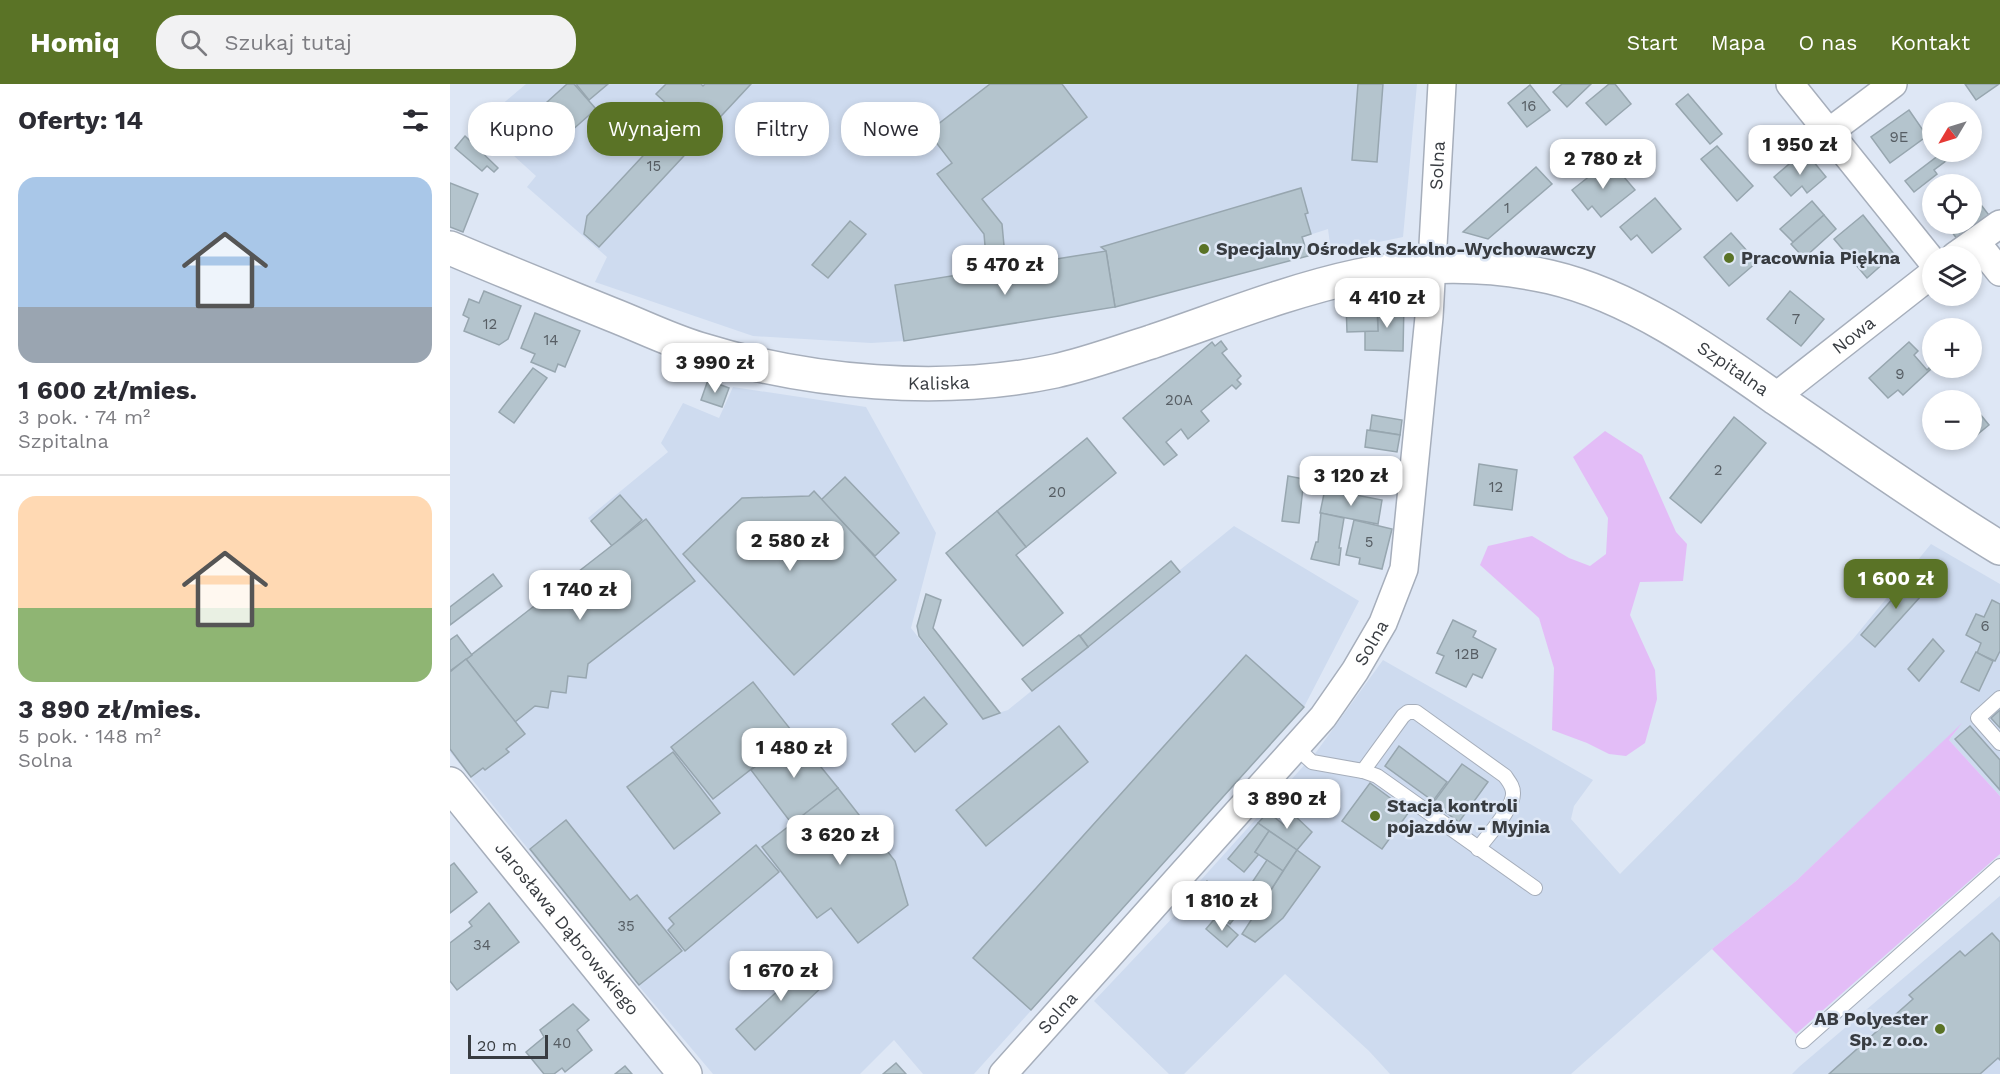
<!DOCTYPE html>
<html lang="pl">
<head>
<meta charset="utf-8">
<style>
	:root { --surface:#fff; --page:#f2f2f3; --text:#2b2b33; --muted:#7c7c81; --line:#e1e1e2; --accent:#5a7326 }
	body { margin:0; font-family:"Work Sans",sans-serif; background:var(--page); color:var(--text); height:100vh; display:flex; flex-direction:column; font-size:22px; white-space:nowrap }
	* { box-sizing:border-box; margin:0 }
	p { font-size:20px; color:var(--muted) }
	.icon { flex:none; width:33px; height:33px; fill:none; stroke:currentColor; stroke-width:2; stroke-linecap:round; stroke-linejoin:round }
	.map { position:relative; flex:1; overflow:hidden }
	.panel { display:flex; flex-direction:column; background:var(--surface); width:450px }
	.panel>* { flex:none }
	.banner { position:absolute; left:18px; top:18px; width:570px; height:54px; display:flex; gap:12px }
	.needle { width:39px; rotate:232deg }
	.fabs { position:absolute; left:1472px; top:18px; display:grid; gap:12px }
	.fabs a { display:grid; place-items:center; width:60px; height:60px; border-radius:50%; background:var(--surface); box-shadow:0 3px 9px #0003; font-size:30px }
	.scale { position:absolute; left:18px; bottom:15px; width:80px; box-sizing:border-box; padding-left:6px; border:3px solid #383c41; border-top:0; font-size:16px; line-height:21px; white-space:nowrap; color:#383c41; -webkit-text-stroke:4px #dee7f5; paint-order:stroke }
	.price { position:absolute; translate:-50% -51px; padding:0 14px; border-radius:12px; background:#fff; color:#222; font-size:20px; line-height:39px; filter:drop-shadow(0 2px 3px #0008) }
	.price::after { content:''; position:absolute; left:50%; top:36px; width:18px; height:14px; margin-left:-9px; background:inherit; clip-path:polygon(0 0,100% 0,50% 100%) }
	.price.on { background:var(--accent); color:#fff }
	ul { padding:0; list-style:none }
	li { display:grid; align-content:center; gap:12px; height:318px; padding:0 18px }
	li+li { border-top:2px solid var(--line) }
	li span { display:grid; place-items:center; height:186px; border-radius:18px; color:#555 }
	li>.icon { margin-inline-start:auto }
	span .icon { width:108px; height:108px; fill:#fffc; stroke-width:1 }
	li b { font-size:26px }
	h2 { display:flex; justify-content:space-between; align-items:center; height:72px; padding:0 18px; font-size:26px }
	.chip { padding:0 21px; border-radius:24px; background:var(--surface); box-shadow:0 3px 9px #0003; font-size:21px; line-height:54px }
	.chip.on { background:var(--accent); color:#fff }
	header { display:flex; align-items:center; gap:36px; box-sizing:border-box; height:84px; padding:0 30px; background:var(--accent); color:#fff }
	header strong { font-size:28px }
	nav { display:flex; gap:33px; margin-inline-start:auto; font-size:21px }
	.search { width:420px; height:54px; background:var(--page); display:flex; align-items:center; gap:15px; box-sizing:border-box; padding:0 21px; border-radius:24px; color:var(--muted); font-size:22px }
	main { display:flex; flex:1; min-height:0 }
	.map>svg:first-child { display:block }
</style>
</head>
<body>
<header>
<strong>Homiq</strong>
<div class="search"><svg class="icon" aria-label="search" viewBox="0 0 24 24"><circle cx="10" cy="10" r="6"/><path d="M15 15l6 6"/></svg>Szukaj tutaj</div>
<nav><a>Start</a><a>Mapa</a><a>O nas</a><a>Kontakt</a></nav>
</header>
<main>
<section class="panel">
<h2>Oferty: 14<svg class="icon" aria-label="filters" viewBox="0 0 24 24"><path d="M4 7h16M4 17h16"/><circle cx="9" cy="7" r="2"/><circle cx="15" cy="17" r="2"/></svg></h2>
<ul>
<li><span style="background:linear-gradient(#a9c7e8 70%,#9aa5b1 0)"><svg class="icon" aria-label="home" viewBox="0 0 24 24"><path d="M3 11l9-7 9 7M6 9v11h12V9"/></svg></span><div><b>1 600 zł/mies.</b><p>3 pok. · 74 m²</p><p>Szpitalna</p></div></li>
<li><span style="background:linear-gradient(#ffd9b3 60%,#8fb573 0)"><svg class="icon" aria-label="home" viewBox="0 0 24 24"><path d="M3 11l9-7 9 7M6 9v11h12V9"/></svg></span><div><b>3 890 zł/mies.</b><p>5 pok. · 148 m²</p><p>Solna</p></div></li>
</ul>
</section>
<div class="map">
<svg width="1550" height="990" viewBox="0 0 1550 990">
	<rect width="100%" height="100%" fill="#dee7f5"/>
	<g fill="#cedbef">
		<polygon points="76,0 967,0 953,153 881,168 878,145 853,153 858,172 665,223 454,257 421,259 303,252 145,198 157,173 77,103 86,92 29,40"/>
		<polygon points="283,303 416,323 486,449 461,544 532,634 558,626 784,442 909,517 854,623 524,990 473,990 444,956 410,990 263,990 182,894 0,668 0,588 162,462 138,434 218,368 211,359 233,319 269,334"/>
		<polygon points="1481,460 1550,500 1550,712 1499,656 1508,644 1346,797 1262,865 1121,990 940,990 919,967 835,890 734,990 719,990 644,917 744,811 741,807 867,667 933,576 1143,696 1124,722 1121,735 1170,790 1403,555"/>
		<polygon points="1550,812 1550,990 1342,990 1349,983"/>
	</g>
	<g fill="#e3bdf7">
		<polygon points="1155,347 1192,371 1226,448 1237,460 1233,497 1190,498 1180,531 1205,586 1207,615 1195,659 1176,672 1159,670 1137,659 1102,646 1104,584 1089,534 1030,481 1038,462 1082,452 1119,474 1140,482 1156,470 1158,434 1123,373"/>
		<polygon points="1512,639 1499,656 1550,712 1550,770 1346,950 1262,865 1346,797"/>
	</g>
	<g fill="#b4c4cd" stroke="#97a6af" stroke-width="1.5">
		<polygon points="117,0 124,0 146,25 111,56 86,28"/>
		<polygon points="126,0 158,0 139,16"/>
		<polygon points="216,0 251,0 253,2 255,0 301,0 149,163 134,150 137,132 230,32 206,10"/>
		<polygon points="540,0 612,0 637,33 532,115 552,140 556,183 537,185 534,150 487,90 502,79 478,48"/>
		<polygon points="908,0 933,0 927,78 902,76"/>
		<polygon points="1112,0 1141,0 1117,23 1103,8"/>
		<polygon points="1159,0 1165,0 1181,20 1156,41 1136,19"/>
		<polygon points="1515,0 1549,0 1526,16"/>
		<polygon points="1080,1 1100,26 1077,43 1058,19"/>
		<polygon points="1238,10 1272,50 1260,60 1226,20"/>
		<polygon points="1459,26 1477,52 1440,79 1421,53"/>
		<polygon points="15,52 48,84 44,88 37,82 32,87 5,64"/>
		<polygon points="1267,62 1303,102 1287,117 1251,75"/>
		<polygon points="1493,68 1508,68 1484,86 1487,90 1464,108 1455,97"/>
		<polygon points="1352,69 1360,79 1363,77 1376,93 1357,109 1352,102 1341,112 1324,93"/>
		<polygon points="1155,80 1163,90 1168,86 1185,106 1151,133 1142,122 1138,126 1122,106"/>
		<polygon points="1086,83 1102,100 1038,155 1013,148"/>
		<polygon points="0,99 28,110 13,148 0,143"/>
		<polygon points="851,104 858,129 855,130 861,150 852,153 858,172 665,223 656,167 651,163"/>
		<polygon points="1205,114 1231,145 1202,169 1187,151 1181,156 1170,143"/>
		<polygon points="1362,117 1374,131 1343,158 1330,145"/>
		<polygon points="1528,117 1542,135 1510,159 1496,140 1521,140 1521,123"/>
		<polygon points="1374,131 1386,145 1354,174 1341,160"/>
		<polygon points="1413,131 1444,170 1417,194 1384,155"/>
		<polygon points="400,137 416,150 378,194 362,181"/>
		<polygon points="1281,149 1307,178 1279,202 1254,173"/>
		<polygon points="656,167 665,223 454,257 445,201"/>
		<polygon points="34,207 71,222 58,255 49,261 14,247 19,234 13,231 19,215 29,219"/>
		<polygon points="1340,207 1374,235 1351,262 1317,235"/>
		<polygon points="954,219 953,267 915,266 915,247 928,247 927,220"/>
		<polygon points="896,220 927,220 928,247 897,248"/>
		<polygon points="85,229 130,247 115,283 108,280 105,288 81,278 85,270 71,264"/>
		<polygon points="771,257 777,265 772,269 791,292 787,296 791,300 786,305 782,301 751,327 759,337 738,355 731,345 716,358 727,371 714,381 673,334 762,258 765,262"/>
		<polygon points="1459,258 1468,267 1464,271 1477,286 1481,282 1482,284 1453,311 1448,306 1438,314 1419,294"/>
		<polygon points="83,284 97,294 64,339 49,328"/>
		<polygon points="258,296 279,304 272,323 251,316"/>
		<polygon points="1521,319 1539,341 1512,363 1505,356 1521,356"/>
		<polygon points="922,331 952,336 950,351 920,346"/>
		<polygon points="1284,333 1316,359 1251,439 1220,414"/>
		<polygon points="917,346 950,351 947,368 915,363"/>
		<polygon points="637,354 666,389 576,463 547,427"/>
		<polygon points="1029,380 1067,386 1062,426 1024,421"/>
		<polygon points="838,392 854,395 849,439 832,437"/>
		<polygon points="395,393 449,449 425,472 371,416"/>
		<polygon points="875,405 932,416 928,440 870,429"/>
		<polygon points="364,407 446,496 344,591 233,470 292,414 359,412"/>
		<polygon points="170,411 192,436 162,462 141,437"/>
		<polygon points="547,427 576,463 566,471 613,529 573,562 496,469"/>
		<polygon points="871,429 894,434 889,464 891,464 889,481 861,475 866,458 868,458"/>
		<polygon points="196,435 245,497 138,580 136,594 118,592 116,609 101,607 98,624 85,622 65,638 16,575"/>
		<polygon points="904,436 942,445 932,485 909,480 910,474 896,471"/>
		<polygon points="721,477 730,488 638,563 630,552"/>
		<polygon points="1465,489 1480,502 1425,563 1411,551"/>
		<polygon points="43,490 52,502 0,541 0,523"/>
		<polygon points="476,510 491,516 483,544 550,629 533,635 469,552 467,542"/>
		<polygon points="1542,516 1550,520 1550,567 1545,577 1527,569 1531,559 1516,551 1526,530 1534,533"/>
		<polygon points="1003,536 1026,547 1023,553 1046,565 1032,594 1023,590 1016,603 986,589 994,572 987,569"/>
		<polygon points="7,551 22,571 0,587 0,556"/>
		<polygon points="629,551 638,563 582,607 572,595"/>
		<polygon points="1483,555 1494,567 1469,597 1458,585"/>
		<polygon points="1526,568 1543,577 1529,607 1511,598"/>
		<polygon points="796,571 854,623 581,926 523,874"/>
		<polygon points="16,575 75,650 56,665 59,668 35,686 33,684 21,693 0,665 0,588"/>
		<polygon points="303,598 345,651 263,715 221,663"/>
		<polygon points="474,613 497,640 465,668 442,640"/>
		<polygon points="1550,626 1550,644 1541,634"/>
		<polygon points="609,642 638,678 536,762 506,726"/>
		<polygon points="1520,642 1550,676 1550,706 1505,655"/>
		<polygon points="345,651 388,704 342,740 301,686"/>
		<polygon points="949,662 997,698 983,717 935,682"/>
		<polygon points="223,668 270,729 224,765 177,703"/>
		<polygon points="1012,680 1038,698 1009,738 983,719"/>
		<polygon points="920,699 959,728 932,765 892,737"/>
		<polygon points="388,704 445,777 458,821 408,859 381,824 367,834 312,763"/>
		<polygon points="818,728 834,741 843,730 862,748 847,766 808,739"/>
		<polygon points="116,736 180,816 187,811 232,867 189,901 80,765"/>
		<polygon points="808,739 819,747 805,768 809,770 794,788 778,775"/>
		<polygon points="819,747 847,766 833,787 805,768"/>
		<polygon points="306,761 329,788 235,867 218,846 224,840 219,834"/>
		<polygon points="847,766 870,783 833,834 805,858 792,850"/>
		<polygon points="817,776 833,787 814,817 797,806"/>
		<polygon points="4,779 27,808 0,829 0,782"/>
		<polygon points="757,797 766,805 770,800 781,808 776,814 791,826 780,840 744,812"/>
		<polygon points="39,819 69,858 7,906 0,897 0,859 22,842 19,838"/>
		<polygon points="767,832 788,851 777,863 756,845"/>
		<polygon points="1542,849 1550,858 1550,976 1548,974 1530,990 1379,990 1463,915 1459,911 1510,867 1515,872"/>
		<polygon points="344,870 373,902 305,966 286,945 332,903 321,892"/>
		<polygon points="123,920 139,936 127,946 142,966 115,988 112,984 104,990 94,990 76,968 94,953 90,946"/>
		<polygon points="446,979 456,990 433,990"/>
		<polygon points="175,982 182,990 165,990"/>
	</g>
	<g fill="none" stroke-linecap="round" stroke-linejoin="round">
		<g stroke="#a6aebb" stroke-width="16">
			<g id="service">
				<polyline points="1550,614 1528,634 1550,659"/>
				<polyline points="846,663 862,678 913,687 927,692 1085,804"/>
				<path d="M913 687 953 632 958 628H966L1055 692C1059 698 1063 702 1063 709 1064 724 1037 752 1028 765"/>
				<polyline points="1353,957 1550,782"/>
			</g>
		</g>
		<g stroke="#a6aebb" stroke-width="30">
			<g id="minor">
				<polyline points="1340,0 1482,177"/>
				<polyline points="1379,48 1443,0"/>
				<polyline points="1526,158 1550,188"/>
				<polyline points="1505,172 1550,140"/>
				<path id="s1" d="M1325 313 1482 190"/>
				<path id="s2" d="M553 990 873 633 905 587 933 539 954 485 979 233 992 0"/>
			</g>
		</g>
		<g stroke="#a6aebb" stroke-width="36">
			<g id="tertiary">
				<path id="s3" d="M0 164C54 187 109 209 163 231 191 242 219 256 249 265 358 299 492 311 605 287 637 280 669 268 701 258 769 235 838 207 908 192 969 179 1039 179 1100 193 1182 212 1259 267 1327 315 1401 365 1474 418 1550 464"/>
				<path id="s4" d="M0 700 235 990"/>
			</g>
		</g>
		<use href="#service" stroke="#fff" stroke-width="14"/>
		<use href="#minor" stroke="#fff" stroke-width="27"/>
		<use href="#tertiary" stroke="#fff" stroke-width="33"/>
	</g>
	<g fill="#5a7326" stroke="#dee7f5" stroke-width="2">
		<circle cx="754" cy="165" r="6"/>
		<circle cx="1279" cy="174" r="6"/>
		<circle cx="925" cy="732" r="6"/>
		<circle cx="1490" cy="945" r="6"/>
	</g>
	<g text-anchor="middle" stroke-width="5" stroke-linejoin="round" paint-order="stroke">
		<g font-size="15" fill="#575e64">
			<text x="1079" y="27">16</text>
			<text x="1449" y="58">9E</text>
			<text x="204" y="87">15</text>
			<text x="1057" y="129">1</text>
			<text x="1346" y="240">7</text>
			<text x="40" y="245">12</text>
			<text x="101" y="261">14</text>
			<text x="1450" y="295">9</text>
			<text x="729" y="321">20A</text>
			<text x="1268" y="391">2</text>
			<text x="1046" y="408">12</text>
			<text x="607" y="413">20</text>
			<text x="919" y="463">5</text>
			<text x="1535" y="547">6</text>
			<text x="1017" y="575">12B</text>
			<text x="176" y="847">35</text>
			<text x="32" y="866">34</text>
			<text x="112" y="964">40</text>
		</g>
		<g font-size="18" fill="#383c41" stroke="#dee7f5">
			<text dy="6" stroke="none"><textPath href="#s2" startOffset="1054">Solna</textPath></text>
			<text dy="6" stroke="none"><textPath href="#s1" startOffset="100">Nowa</textPath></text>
			<text dy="6" stroke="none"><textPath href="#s3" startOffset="1346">Szpitalna</textPath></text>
			<text dy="6" stroke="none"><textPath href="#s3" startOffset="512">Kaliska</textPath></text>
			<text dy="6" stroke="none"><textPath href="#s2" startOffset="568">Solna</textPath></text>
			<text dy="6" stroke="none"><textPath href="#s4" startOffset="186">Jarosława Dąbrowskiego</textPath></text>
			<text dy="6" stroke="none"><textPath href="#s2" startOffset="82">Solna</textPath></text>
		</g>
		<g font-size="18" font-weight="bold" fill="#383c41" stroke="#dee7f5" text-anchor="start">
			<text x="766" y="171">Specjalny Ośrodek Szkolno-Wychowawczy</text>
			<text x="1291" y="180">Pracownia Piękna</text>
			<text x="937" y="728">Stacja kontroli<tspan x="937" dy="21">pojazdów - Myjnia</tspan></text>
			<text x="1478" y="941" text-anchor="end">AB Polyester<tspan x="1478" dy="21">Sp. z o.o.</tspan></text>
		</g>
	</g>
</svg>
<div class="fabs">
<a><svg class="needle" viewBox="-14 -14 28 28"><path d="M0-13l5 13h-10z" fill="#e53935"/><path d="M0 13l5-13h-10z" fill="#7c7c81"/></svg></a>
<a><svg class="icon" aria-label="locate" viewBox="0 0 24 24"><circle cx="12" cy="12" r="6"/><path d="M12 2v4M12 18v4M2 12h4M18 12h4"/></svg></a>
<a><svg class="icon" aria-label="layers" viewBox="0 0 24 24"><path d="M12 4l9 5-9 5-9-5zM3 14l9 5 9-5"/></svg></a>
<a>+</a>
<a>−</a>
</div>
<div class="scale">20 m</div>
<b class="price" style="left:1350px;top:92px">1 950 zł</b>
<b class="price" style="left:1153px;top:106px">2 780 zł</b>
<b class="price" style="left:555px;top:212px">5 470 zł</b>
<b class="price" style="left:937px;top:245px">4 410 zł</b>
<b class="price" style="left:265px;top:310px">3 990 zł</b>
<b class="price" style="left:901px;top:423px">3 120 zł</b>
<b class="price" style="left:340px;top:488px">2 580 zł</b>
<b class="price on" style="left:1446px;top:526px">1 600 zł</b>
<b class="price" style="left:130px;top:537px">1 740 zł</b>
<b class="price" style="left:344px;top:695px">1 480 zł</b>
<b class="price" style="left:837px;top:746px">3 890 zł</b>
<b class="price" style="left:390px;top:782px">3 620 zł</b>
<b class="price" style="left:772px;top:848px">1 810 zł</b>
<b class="price" style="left:331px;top:918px">1 670 zł</b>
<div class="banner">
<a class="chip">Kupno</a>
<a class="chip on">Wynajem</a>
<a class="chip">Filtry</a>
<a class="chip">Nowe</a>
</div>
</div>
</main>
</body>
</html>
